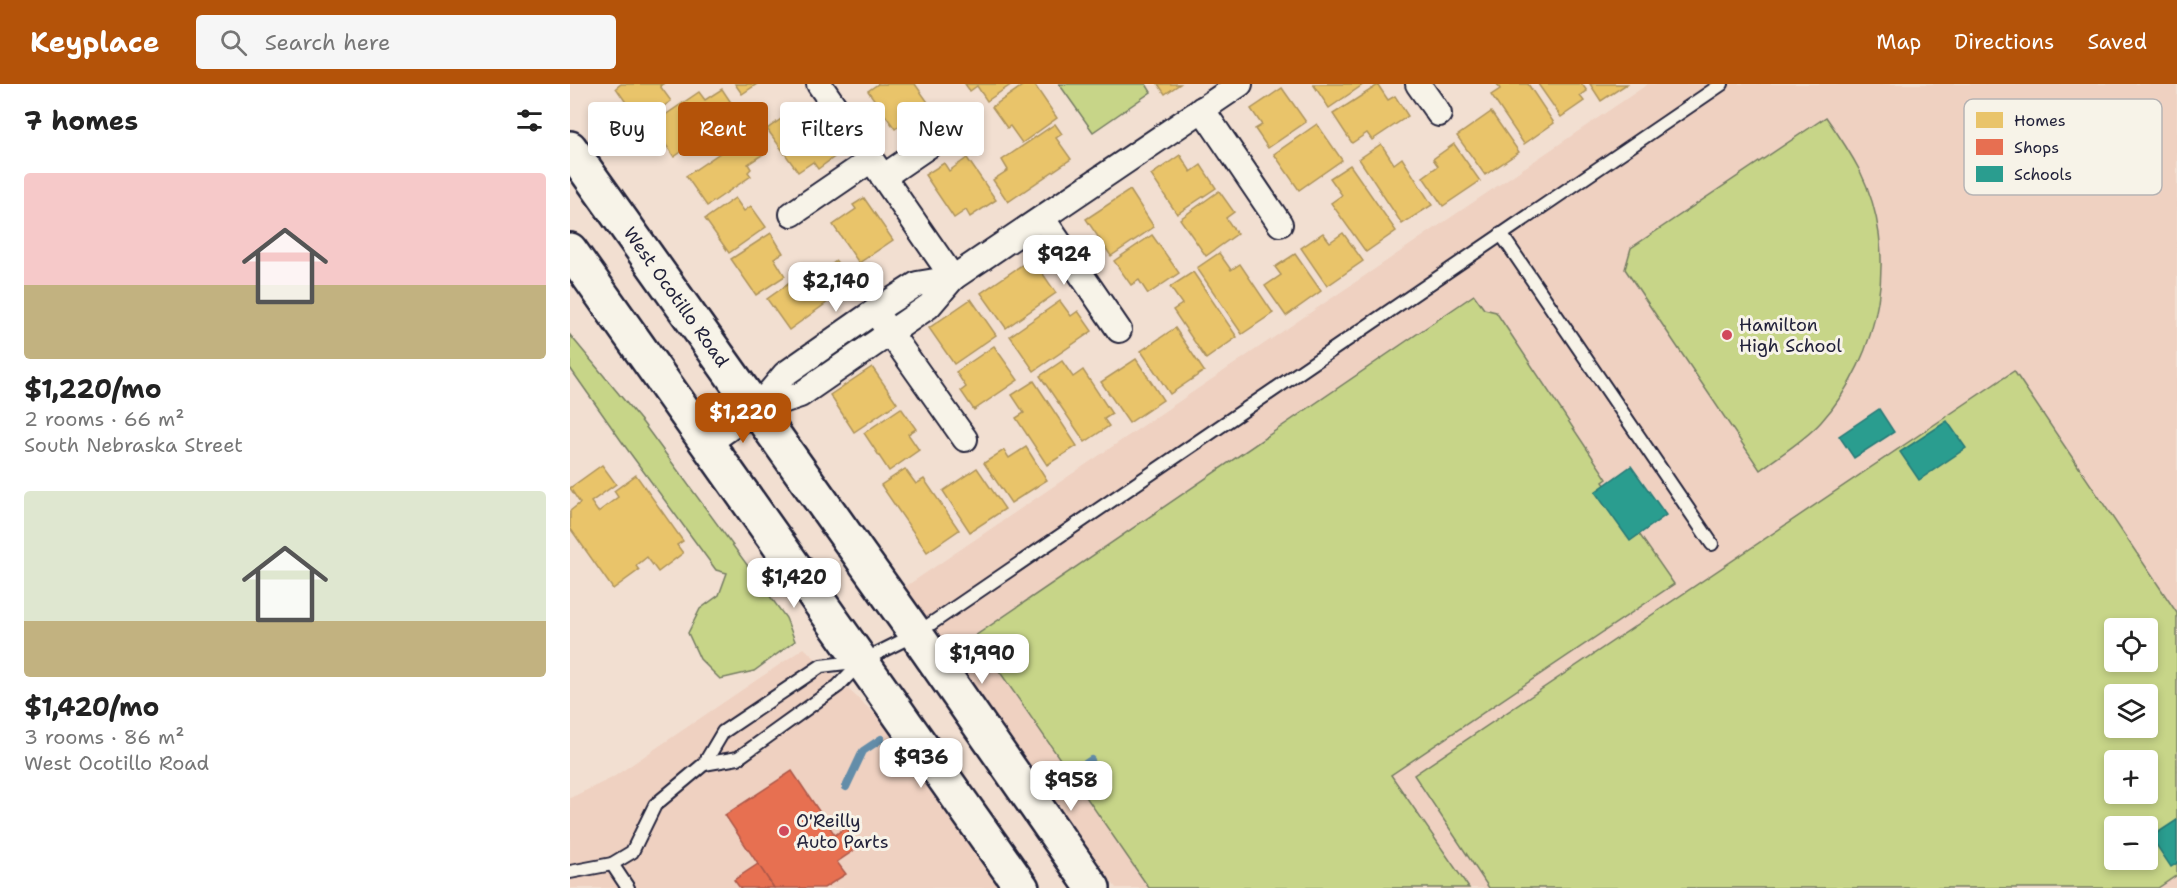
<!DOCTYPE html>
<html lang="en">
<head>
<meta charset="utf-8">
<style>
	:root { --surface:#fff; --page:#f6f6f6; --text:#222; --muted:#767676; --accent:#b45309 }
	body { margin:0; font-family:"Shantell Sans",sans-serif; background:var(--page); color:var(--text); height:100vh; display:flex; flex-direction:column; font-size:22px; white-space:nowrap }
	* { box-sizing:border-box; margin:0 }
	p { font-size:20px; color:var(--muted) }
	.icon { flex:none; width:33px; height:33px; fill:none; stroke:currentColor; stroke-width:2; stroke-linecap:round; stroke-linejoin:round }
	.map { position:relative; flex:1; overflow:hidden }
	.side { display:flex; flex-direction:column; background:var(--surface); width:570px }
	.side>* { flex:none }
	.top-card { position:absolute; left:18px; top:18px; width:570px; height:54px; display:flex; gap:12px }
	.fabs { position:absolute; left:1534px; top:534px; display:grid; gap:12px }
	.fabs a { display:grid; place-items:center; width:54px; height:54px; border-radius:6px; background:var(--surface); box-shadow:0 3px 9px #0003; font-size:30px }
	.price { position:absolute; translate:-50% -51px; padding:0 14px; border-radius:12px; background:#fff; color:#222; font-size:20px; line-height:39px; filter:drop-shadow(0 2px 3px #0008) }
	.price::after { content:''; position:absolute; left:50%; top:36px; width:18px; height:14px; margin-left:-9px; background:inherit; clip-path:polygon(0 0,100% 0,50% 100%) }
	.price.active { background:var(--accent); color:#fff }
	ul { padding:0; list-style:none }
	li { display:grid; align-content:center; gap:12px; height:318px; padding:0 24px }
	li span { display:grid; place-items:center; height:186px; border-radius:6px; color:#555 }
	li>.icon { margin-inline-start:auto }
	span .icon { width:108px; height:108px; fill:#fffc; stroke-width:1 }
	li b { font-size:26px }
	h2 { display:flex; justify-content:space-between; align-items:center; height:72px; padding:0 24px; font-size:26px }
	.pill { padding:0 21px; border-radius:6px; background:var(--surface); box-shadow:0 3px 9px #0003; font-size:21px; line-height:54px }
	.pill.active { background:var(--accent); color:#fff }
	header { display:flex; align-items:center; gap:36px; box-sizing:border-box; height:84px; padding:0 30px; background:var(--accent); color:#fff }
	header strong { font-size:28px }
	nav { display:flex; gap:33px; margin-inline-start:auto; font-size:21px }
	.search { width:420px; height:54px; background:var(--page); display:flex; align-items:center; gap:15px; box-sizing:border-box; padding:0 21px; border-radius:6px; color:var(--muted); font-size:22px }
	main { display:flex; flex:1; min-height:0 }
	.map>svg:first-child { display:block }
</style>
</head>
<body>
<header>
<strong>Keyplace</strong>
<div class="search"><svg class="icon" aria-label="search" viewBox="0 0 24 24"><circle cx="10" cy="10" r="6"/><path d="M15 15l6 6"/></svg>Search here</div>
<nav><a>Map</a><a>Directions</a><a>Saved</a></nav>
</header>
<main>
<section class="side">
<h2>7 homes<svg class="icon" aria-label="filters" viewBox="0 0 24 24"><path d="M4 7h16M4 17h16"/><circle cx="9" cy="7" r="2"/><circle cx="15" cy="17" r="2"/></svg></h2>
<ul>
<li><span style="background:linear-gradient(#f6c9c9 60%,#c2b280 0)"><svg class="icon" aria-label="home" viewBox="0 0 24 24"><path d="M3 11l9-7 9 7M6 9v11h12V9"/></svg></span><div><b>$1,220/mo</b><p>2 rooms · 66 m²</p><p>South Nebraska Street</p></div></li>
<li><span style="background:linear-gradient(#dfe7d0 70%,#c2b280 0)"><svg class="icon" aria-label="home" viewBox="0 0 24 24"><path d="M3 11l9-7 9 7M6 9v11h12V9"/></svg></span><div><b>$1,420/mo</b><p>3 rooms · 86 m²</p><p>West Ocotillo Road</p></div></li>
</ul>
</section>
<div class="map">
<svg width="1607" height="804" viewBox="0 0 1607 804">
	<rect width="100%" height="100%" fill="#f2dfd1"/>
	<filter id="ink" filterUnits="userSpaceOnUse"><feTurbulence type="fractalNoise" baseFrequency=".0167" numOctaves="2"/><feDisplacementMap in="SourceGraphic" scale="12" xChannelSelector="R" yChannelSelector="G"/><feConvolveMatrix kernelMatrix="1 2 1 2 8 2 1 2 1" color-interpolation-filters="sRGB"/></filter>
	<g filter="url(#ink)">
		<g fill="#efd1c1" fill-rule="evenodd">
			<path d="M1078 0H1607V804H546L335 503ZM1545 544H1578V578H1545ZM1545 610H1578V644H1545ZM1545 676H1578V710H1545ZM1545 742H1578V776H1545Z"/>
			<polygon points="234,564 307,632 429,804 0,804 0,714 42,694"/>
		</g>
		<g fill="#c7d588" stroke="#747c62" stroke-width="1.5" fill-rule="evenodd">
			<polygon points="489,0 576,0 581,8 523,48"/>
			<path d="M1256 33C1268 50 1280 68 1290 87 1330 168 1311 271 1251 338 1235 356 1210 371 1190 386L1055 185 1061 164Z"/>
			<polygon points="904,211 914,225 926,228 1037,395 1033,398 1104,500 821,691 899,804 579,804 405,552"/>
			<polygon points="0,251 73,339 216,534 225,557 184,587 150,595 130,575 118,549 130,525 149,511 157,489 146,486 57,365 0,284"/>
			<path d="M1444 287 1607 529V791L1588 804H919L844 691ZM1545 544H1578V578H1545ZM1545 610H1578V644H1545ZM1545 676H1578V710H1545ZM1545 742H1578V776H1545Z"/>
		</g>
		<g fill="#e9c46a" stroke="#ad935c" stroke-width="1.5">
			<polygon points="51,0 93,0 90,2 101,17 70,39 46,4"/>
			<polygon points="165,0 187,0 172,10"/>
			<polygon points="308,0 345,0 360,21 325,45 298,7"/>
			<polygon points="395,0 442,0 417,17 407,2 400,7"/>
			<polygon points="455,0 464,0 487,34 452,59 440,42 437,44 422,23"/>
			<polygon points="588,0 610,0 595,10"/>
			<polygon points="743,0 794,0 759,24"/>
			<polygon points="927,0 958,0 984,39 954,60 921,11 930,5"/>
			<polygon points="968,0 1012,0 1017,7 1010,12 1014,17 991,33"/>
			<polygon points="1020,0 1057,0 1031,17"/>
			<polygon points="808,1 818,16 825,12 838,32 802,56 797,49 782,59 763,30"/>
			<polygon points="712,4 736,38 698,64 685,45 692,41 681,25"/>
			<polygon points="152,5 168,29 104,73 82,40 129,8 135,16"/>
			<polygon points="231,21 267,71 248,85 243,78 228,88 197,45"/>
			<polygon points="921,28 949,68 915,91 887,52"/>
			<polygon points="485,40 492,50 486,54 501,75 438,118 423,96 438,86 432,76"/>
			<polygon points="747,40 772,76 729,106 704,70"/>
			<polygon points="181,48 195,69 178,80 181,85 178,88 181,92 137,122 116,92"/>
			<polygon points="811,60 824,80 832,74 862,121 832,140 789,75"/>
			<polygon points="884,60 910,97 873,122 853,93 868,82 863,75"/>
			<polygon points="610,71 621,88 631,81 646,104 607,130 581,91"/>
			<polygon points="397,74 426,116 400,133 396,126 384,134 355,91 374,79 379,87"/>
			<polygon points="780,81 826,147 796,168 761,119 772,111 760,94"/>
			<polygon points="560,106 584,143 541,172 516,135"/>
			<polygon points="649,107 664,128 656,134 667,150 636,172 610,135"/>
			<polygon points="165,114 174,127 181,122 196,143 159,169 135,135"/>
			<polygon points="294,114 323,156 289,179 263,141 286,125 283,121"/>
			<polygon points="201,149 213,169 204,174 215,192 186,211 161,175"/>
			<polygon points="753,149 760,158 773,149 793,177 757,202 731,164"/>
			<polygon points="582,151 609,189 578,210 569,196 561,201 544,177"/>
			<polygon points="649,169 661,186 670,180 703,229 672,250 627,184"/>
			<polygon points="725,170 751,207 716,232 695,202 711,191 705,183"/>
			<polygon points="462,174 486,209 436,244 411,209"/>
			<polygon points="266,177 283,200 219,246 197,215 245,181 251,189"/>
			<polygon points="623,188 667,253 636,275 603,226 612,220 600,203"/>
			<polygon points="401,215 426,251 384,280 359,244"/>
			<polygon points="490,217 501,232 508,227 522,247 464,287 440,252"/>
			<polygon points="605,244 634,287 600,310 571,267"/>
			<polygon points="424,262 448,296 404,326 391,307 396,303 386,288"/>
			<polygon points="566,275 593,316 559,339 531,298"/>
			<polygon points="492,277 503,293 513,286 542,330 534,335 539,342 515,358 470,292"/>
			<polygon points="302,283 327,319 284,348 260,311"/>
			<polygon points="464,297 507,362 477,381 446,334 454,329 442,311"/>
			<polygon points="331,324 346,345 338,350 349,366 319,387 294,349"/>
			<polygon points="456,363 477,396 441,419 414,379 434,366 439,374"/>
			<polygon points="32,381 46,400 21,418 28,428 48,413 44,407 66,391 113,457 107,461 113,469 88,488 77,473 66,482 69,486 43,505 0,444 0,427 10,419 0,404"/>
			<polygon points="407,384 435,425 400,448 373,407"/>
			<polygon points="335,385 346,400 354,395 389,446 357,468 311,401"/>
		</g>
		<g fill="#e76f51" stroke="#ac584a" stroke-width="1.5">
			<polygon points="222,687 265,751 276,743 289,763 267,778 276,790 254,804 204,804 155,731"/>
			<polygon points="188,780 204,804 170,804 164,796"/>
		</g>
		<g fill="#2a9d8f" stroke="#287876" stroke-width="1.5">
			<polygon points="1309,325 1324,348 1284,374 1269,352"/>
			<polygon points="1377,337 1396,364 1349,396 1330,368"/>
			<polygon points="1061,382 1096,431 1060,457 1025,408"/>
			<polygon points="1607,736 1607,779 1601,783 1581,753"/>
		</g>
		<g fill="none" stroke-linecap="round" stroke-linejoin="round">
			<g stroke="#648da9" stroke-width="8">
				<polyline points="487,699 521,676"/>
				<polyline points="276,703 293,667 311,655"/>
			</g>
			<g stroke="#22223b" stroke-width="16">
				<g id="service">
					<polyline points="931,150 1142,460"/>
					<polyline points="134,680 168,674 268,602 291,578"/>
					<polyline points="42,780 58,804"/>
					<polyline points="0,788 42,780 62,768 85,721 134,680 153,648 251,582 292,577 346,550 1152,0"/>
				</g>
			</g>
			<g stroke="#22223b" stroke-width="28">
				<g id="minor">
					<polyline points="249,0 383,194"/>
					<polyline points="848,0 869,30"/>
					<polyline points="632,25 710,140"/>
					<polyline points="313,93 395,37"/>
					<polyline points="222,130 301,76"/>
					<polyline points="473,135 549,246"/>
					<polyline points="311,236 395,355"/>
					<polyline points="185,326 230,311 359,222 383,194 670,0"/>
					<polyline points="137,360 185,326 215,290 305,227 347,200 383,194"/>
				</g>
			</g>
			<g stroke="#22223b" stroke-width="38">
				<g id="secondary">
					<path id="s1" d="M0 64 346 550 523 804"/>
					<polyline points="0,166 452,804"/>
				</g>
			</g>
			<use href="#service" stroke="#f7f3e8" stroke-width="12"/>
			<use href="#minor" stroke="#f7f3e8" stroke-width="24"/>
			<use href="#secondary" stroke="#f7f3e8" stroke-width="33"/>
		</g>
	</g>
	<g fill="#d1495b" stroke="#f7f3e8" stroke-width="2">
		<circle cx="1157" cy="251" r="6"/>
		<circle cx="214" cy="747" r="6"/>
	</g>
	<g text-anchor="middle" stroke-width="6" stroke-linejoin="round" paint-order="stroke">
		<g font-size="18" fill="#22223b" stroke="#f7f3e8">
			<text dy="6" stroke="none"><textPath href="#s1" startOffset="183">West Ocotillo Road</textPath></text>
		</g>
		<g font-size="18" fill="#22223b" stroke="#f7f3e8" text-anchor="start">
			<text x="1169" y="247">Hamilton<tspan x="1169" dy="21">High School</tspan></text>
			<text x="226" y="743">O'Reilly<tspan x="226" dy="21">Auto Parts</tspan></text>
		</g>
	</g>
	<rect x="1394" y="15" width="198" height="96" rx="9" fill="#f7f3e8" stroke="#b7b4b4" stroke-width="1.5"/>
	<rect x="1406" y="28" width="27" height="16" fill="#e9c46a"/>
	<rect x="1406" y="55" width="27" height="16" fill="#e76f51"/>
	<rect x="1406" y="82" width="27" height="16" fill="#2a9d8f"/>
	<g font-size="16" fill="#22223b">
		<text x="1444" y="42">Homes</text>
		<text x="1444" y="69">Shops</text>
		<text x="1444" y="96">Schools</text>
	</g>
</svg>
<div class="fabs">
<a><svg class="icon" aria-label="locate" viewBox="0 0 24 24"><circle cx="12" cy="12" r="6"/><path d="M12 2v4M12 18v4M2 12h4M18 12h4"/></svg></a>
<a><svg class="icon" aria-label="layers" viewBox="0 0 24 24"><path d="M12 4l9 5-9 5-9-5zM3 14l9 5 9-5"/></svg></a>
<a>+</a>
<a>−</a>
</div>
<b class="price" style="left:494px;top:202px">$924</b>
<b class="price" style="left:266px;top:229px">$2,140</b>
<b class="price active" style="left:173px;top:360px">$1,220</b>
<b class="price" style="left:224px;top:525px">$1,420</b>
<b class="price" style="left:412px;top:601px">$1,990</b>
<b class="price" style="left:351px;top:705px">$936</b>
<b class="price" style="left:501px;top:728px">$958</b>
<div class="top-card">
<a class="pill">Buy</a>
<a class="pill active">Rent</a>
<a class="pill">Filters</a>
<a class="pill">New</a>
</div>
</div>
</main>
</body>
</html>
